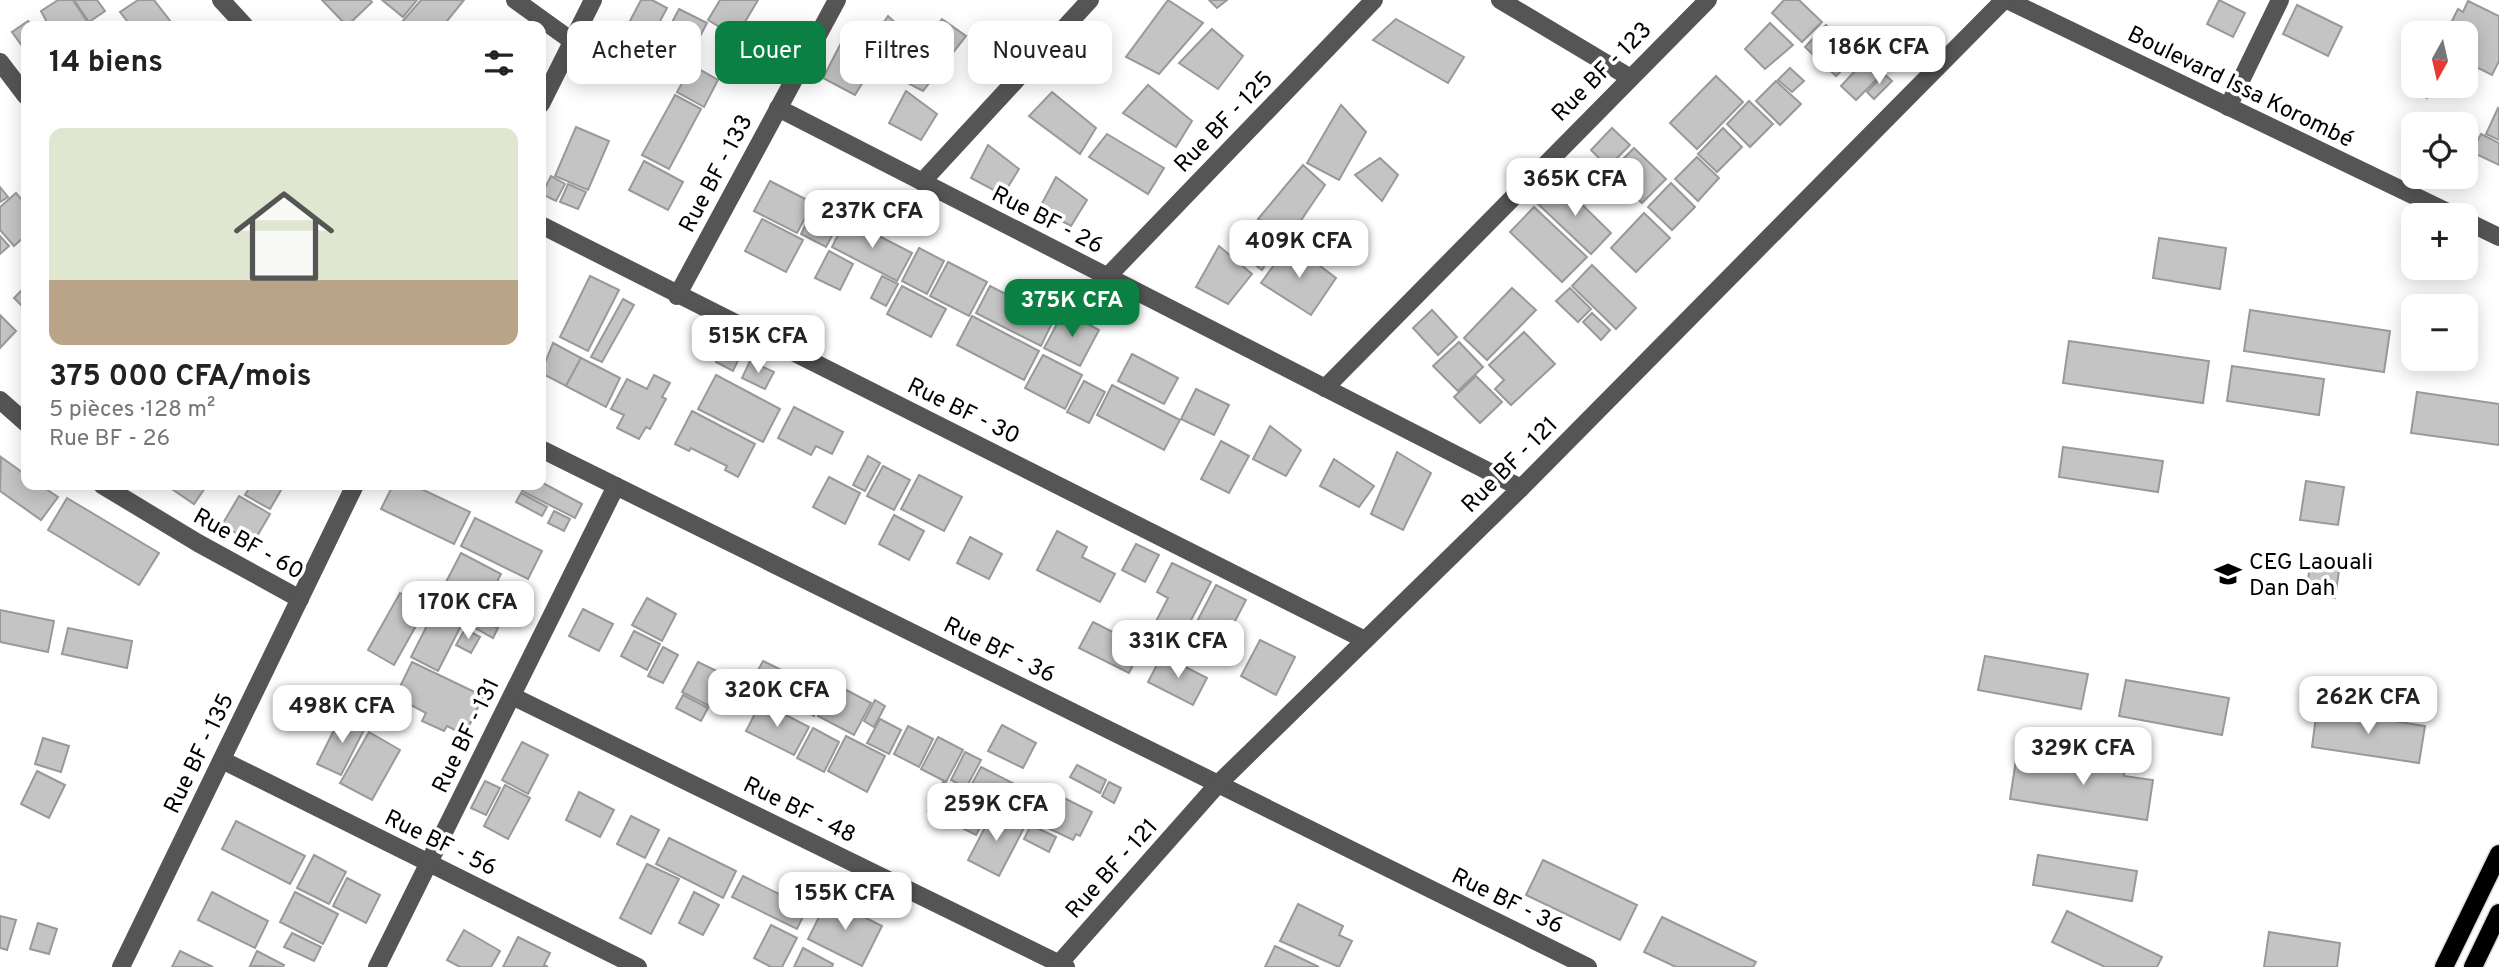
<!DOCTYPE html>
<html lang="fr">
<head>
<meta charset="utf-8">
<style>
	:root { --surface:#fff; --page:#f6f6f6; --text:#222; --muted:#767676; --line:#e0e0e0; --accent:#0b8043 }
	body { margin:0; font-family:Overpass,sans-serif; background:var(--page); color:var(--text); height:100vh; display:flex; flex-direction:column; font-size:26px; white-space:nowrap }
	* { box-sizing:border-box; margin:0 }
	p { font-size:23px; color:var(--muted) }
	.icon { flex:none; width:38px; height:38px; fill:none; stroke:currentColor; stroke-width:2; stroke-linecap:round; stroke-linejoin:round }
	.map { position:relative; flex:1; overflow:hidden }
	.panel { position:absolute; left:21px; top:21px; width:525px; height:469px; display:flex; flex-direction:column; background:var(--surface); border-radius:14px; box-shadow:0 4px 18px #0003 }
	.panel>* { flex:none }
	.top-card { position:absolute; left:567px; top:21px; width:665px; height:63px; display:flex; gap:14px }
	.needle { width:46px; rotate:188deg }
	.buttons { position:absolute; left:2401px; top:21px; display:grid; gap:14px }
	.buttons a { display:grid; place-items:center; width:77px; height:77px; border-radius:14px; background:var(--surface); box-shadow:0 4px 18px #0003; font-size:35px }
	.price { position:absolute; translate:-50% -60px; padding:0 16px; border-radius:14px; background:#fff; color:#222; font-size:23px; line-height:46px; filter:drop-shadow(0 2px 4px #0008) }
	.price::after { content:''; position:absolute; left:50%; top:42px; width:21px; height:16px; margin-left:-10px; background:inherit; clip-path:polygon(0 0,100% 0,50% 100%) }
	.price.active { background:var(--accent); color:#fff }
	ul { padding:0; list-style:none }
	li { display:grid; align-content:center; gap:14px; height:371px; padding:0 28px }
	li+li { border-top:2px solid var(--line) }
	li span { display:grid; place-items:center; height:217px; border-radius:14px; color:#555 }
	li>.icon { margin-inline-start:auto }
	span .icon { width:126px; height:126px; fill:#fffc; stroke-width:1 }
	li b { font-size:30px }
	h2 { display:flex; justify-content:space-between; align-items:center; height:84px; padding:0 28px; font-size:30px }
	.tag { padding:0 24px; border-radius:14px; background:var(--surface); box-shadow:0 4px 18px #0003; font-size:24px; line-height:63px }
	.tag.active { background:var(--accent); color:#fff }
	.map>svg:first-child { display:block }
</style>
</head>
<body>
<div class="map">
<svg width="2499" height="967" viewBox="0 0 2499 967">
	<rect width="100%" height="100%" fill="#fff"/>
	<g fill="#c4c4c4" stroke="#999" stroke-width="2">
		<polygon points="58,0 73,0 90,26 49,26 41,11"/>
		<polygon points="74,0 97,0 105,11 89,22"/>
		<polygon points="138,0 154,0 174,26 131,26 120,12"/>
		<polygon points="322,0 370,0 372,2 347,26"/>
		<polygon points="382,0 417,0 403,17"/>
		<polygon points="421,0 464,0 443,26 408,26 402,22"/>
		<polygon points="641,0 652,0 667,8 633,72 610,59"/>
		<polygon points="720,0 758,0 736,37 708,20"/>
		<polygon points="1168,0 1203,23 1159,74 1126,57"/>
		<polygon points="1209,0 1227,0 1217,8"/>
		<polygon points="1784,0 1799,0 1822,22 1802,42 1772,13"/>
		<polygon points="2219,0 2245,13 2233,37 2207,24"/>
		<polygon points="2468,1 2499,16 2499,61 2492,75 2468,63 2471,56 2466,53 2466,33 2446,33 2458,9 2463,12"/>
		<polygon points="2297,5 2342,27 2328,56 2283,34"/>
		<polygon points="679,9 707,23 678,79 650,64"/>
		<polygon points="888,16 917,43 896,69 863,53"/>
		<polygon points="942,19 966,36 923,91 894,76"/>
		<polygon points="1396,19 1464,57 1448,83 1373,40"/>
		<polygon points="28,21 33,26 26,26 25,50 12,32"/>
		<polygon points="1770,23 1793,45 1765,69 1745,49"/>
		<polygon points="1826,25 1857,55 1836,76 1805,47"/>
		<polygon points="1212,29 1243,56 1218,89 1179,63"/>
		<polygon points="840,45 871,69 855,95 823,78"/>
		<polygon points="1866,59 1882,74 1856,100 1841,86"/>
		<polygon points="692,65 718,80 704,107 677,92"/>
		<polygon points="2466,65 2473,69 2466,83"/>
		<polygon points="1790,68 1804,81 1792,92 1778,80"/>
		<polygon points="1884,74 1892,81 1874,99 1867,92"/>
		<polygon points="1716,76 1743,102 1697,149 1670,123"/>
		<polygon points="1776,81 1801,104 1780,125 1756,101"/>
		<polygon points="1148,85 1192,121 1176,147 1123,113"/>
		<polygon points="2414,86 2433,86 2427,98 2412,91"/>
		<polygon points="906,91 937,114 921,140 889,123"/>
		<polygon points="1052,92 1096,128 1080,154 1029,116"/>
		<polygon points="675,95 701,109 669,169 642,155"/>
		<polygon points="1749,101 1773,124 1750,147 1727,124"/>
		<polygon points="1341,105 1366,132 1339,180 1307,163"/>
		<polygon points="2498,108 2499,109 2499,140 2486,134"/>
		<polygon points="576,127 609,141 588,190 555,176"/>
		<polygon points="1612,128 1630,145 1608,167 1591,150"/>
		<polygon points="1723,128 1742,147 1717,172 1698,154"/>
		<polygon points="1107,134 1164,168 1148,194 1089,157"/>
		<polygon points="2481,134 2499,143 2499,165 2472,152"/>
		<polygon points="988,145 1019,169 1003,195 971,178"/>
		<polygon points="1634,148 1666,179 1642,203 1610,172"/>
		<polygon points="1697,157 1719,178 1698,201 1675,179"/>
		<polygon points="1380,158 1398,175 1382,201 1355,175"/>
		<polygon points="644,161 683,182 668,210 629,190"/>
		<polygon points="1303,165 1325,185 1291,235 1258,219"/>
		<polygon points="551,176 565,184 556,201 542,194"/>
		<polygon points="1056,177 1087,200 1071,226 1039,209"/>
		<polygon points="770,181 813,203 797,233 754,211"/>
		<polygon points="1559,182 1611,233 1591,254 1538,204"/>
		<polygon points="1671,183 1695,207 1672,230 1648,207"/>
		<polygon points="568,184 586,192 578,209 560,202"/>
		<polygon points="0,187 8,197 0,202"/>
		<polygon points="16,193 26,205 26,235 14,246 0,230 0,207"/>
		<polygon points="816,204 842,217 826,247 801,234"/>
		<polygon points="1534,207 1587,257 1562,282 1510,232"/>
		<polygon points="1644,213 1670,238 1636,272 1611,248"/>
		<polygon points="762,219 803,240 786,272 745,251"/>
		<polygon points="846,219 912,253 897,281 832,247"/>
		<polygon points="1253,224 1278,244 1262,270 1235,250"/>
		<polygon points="0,236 9,246 0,254"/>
		<polygon points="2159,238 2226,248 2220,289 2153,278"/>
		<polygon points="1290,243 1336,278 1311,315 1261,283"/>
		<polygon points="1219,246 1252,274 1228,304 1196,287"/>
		<polygon points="919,248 944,261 927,294 902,281"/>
		<polygon points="829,251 853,264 840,290 815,278"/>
		<polygon points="948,262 987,282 969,316 930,296"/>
		<polygon points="1592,265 1636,308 1616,329 1572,286"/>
		<polygon points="590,276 619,290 588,351 560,337"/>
		<polygon points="882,276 898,284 886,306 871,298"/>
		<polygon points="26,286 26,310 14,298"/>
		<polygon points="902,286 946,309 931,337 887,314"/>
		<polygon points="990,286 1054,319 1041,346 976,313"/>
		<polygon points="1512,288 1536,310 1487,360 1464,338"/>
		<polygon points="1570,288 1591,309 1578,322 1556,301"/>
		<polygon points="623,299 634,305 602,362 591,357"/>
		<polygon points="1432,310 1457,337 1438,355 1413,328"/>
		<polygon points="2250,310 2390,331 2384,372 2244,351"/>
		<polygon points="1064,311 1099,330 1080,366 1044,348"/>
		<polygon points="1592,313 1610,330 1601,340 1583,322"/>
		<polygon points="0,315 16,331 0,348"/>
		<polygon points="972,316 1039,351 1024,380 957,345"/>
		<polygon points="1524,332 1555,364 1511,405 1495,389 1504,380 1489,365"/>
		<polygon points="729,336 746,344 733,371 716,362"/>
		<polygon points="2069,341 2209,361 2203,403 2063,383"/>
		<polygon points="1459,342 1483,367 1458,391 1433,366"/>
		<polygon points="553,343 581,358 566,386 541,373"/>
		<polygon points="1132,354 1178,378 1164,404 1118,381"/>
		<polygon points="1043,355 1082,375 1065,409 1025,388"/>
		<polygon points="581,358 620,378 606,407 566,386"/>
		<polygon points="750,361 774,372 765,389 742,378"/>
		<polygon points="2232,366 2324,379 2319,415 2227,401"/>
		<polygon points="654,375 670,383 662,397 666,399 650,429 646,427 639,439 617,428 624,415 611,409 627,379 647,389"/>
		<polygon points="716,375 780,409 763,442 698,409"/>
		<polygon points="1476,376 1502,402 1480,423 1454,397"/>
		<polygon points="1084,381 1105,392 1089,423 1067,412"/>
		<polygon points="1112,385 1180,420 1164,450 1097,415"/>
		<polygon points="1196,389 1229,405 1214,435 1181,419"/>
		<polygon points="2417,392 2499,404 2499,445 2411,433"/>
		<polygon points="794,407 843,432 832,454 816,446 811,455 778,438"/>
		<polygon points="692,411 755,444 738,477 725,470 727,466 691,448 689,451 675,444"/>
		<polygon points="1270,426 1301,450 1286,476 1253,459"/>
		<polygon points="1221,441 1249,456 1229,493 1201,479"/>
		<polygon points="2063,447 2163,461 2158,492 2059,477"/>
		<polygon points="1397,452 1431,473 1403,530 1371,514"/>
		<polygon points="868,456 880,463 865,491 853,485"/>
		<polygon points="1,457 26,475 26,485 40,485 58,497 41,520 0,491"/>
		<polygon points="1334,459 1374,486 1359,507 1320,486"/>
		<polygon points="883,466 910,480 894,510 867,496"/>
		<polygon points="919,475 962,497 944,531 901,509"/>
		<polygon points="829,477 860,493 845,524 813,507"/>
		<polygon points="2306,481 2344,487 2338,525 2300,520"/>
		<polygon points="541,482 582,504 575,518 522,491 525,485"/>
		<polygon points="166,485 207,485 194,504"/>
		<polygon points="251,485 284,485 270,509 245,495"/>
		<polygon points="393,485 413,485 470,512 454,544 381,509"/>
		<polygon points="521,493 547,507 542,516 516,502"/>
		<polygon points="239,496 270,514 253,543 222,525"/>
		<polygon points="67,498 159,553 139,585 48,530"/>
		<polygon points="554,511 570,519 564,531 548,523"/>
		<polygon points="894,515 924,531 909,560 879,544"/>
		<polygon points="475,518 542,551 528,579 461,546"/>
		<polygon points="1057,531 1087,547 1082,557 1115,574 1100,602 1037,570"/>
		<polygon points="970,537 1002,554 989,579 957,563"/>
		<polygon points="1136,544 1159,555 1145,582 1122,570"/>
		<polygon points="461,553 501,574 486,603 446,582"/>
		<polygon points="2311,559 2340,564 2335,598 2306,593"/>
		<polygon points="1172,563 1211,582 1178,645 1151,631 1168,598 1157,592"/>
		<polygon points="1216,585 1246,600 1222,646 1192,631"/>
		<polygon points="400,593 426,608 394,665 368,650"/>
		<polygon points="647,598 676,614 662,641 632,625"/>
		<polygon points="438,604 465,618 438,671 411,657"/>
		<polygon points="583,609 613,624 599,651 569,636"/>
		<polygon points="0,610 54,621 48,652 0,642"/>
		<polygon points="474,616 498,628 493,638 470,625"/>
		<polygon points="1093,622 1142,647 1129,673 1079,648"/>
		<polygon points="68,628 132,641 127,668 62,654"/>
		<polygon points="465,629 480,637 471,653 456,645"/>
		<polygon points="634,631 660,644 647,670 621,656"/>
		<polygon points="1260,640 1295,657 1276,695 1241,676"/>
		<polygon points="663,647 678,655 663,683 648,676"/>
		<polygon points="1162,655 1207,678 1193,705 1148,682"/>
		<polygon points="1985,656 2088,674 2081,709 1978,690"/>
		<polygon points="763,661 796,677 783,702 750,685"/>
		<polygon points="412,662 483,696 465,735 447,726 444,731 422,721 426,713 411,705 403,714 390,707"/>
		<polygon points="698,662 739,682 729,701 719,697 713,708 682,692"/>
		<polygon points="803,674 829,687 814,716 788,702"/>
		<polygon points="2126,680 2229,698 2222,735 2119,716"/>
		<polygon points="835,684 871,703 854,735 818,716"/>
		<polygon points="683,695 708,708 701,721 676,708"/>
		<polygon points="875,700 885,706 874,727 864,721"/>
		<polygon points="761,702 809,727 794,755 746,731"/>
		<polygon points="2317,709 2425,726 2419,763 2312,747"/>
		<polygon points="342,714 366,726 341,775 317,764"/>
		<polygon points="880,719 901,730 889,754 867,743"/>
		<polygon points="1002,725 1036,743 1023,768 988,751"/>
		<polygon points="908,726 933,739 919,767 894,754"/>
		<polygon points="813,728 839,742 824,772 797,758"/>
		<polygon points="369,732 400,750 372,800 340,783"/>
		<polygon points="846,736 885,756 867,792 828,771"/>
		<polygon points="938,737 963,750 946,782 921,769"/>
		<polygon points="43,738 69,746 61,772 35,764"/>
		<polygon points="522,742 548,755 528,794 502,780"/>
		<polygon points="965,752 981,760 966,788 951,780"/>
		<polygon points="2055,755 2125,766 2124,776 2153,780 2147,820 2010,799 2016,760 2053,765"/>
		<polygon points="1077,765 1106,780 1100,793 1070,777"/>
		<polygon points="981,767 1054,804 1041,828 968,791"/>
		<polygon points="37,771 65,785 49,818 21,804"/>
		<polygon points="485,781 500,788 486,815 471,808"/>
		<polygon points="943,782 991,807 976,835 928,811"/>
		<polygon points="1109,782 1121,788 1114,803 1102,796"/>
		<polygon points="505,785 530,798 508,839 484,826"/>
		<polygon points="579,792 614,810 600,837 566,820"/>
		<polygon points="1064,798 1092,812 1080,836 1076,834 1073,840 1048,828"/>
		<polygon points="994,810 1025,826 999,876 968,860"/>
		<polygon points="631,816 659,830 645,858 617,844"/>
		<polygon points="236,821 305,856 290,884 222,849"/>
		<polygon points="1031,825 1056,837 1049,852 1024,839"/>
		<polygon points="669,838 736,871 723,898 656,864"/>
		<polygon points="314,855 346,872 329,904 297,888"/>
		<polygon points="2038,855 2137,871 2132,901 2033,885"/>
		<polygon points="1543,860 1637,905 1620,940 1526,895"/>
		<polygon points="647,864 679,879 651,934 620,918"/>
		<polygon points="743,876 807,908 797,929 732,897"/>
		<polygon points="347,878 380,895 366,923 333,906"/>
		<polygon points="212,892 268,921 255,948 198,920"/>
		<polygon points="295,892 338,914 323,944 280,922"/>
		<polygon points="694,892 719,905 703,935 679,923"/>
		<polygon points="828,899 882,926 862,966 808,939"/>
		<polygon points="1298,904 1343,926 1339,935 1352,941 1339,967 1280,941"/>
		<polygon points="2067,911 2162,957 2157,967 2105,967 2052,942"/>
		<polygon points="0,916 16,920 7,950 0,948"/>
		<polygon points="1662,917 1756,962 1753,967 1676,967 1644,952"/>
		<polygon points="38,923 57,929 49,954 30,949"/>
		<polygon points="771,925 797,938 782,967 771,967 754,958"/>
		<polygon points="464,930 500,951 491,967 460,967 447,960"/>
		<polygon points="2269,932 2340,943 2337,967 2264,967"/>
		<polygon points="292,933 321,947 314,961 284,947"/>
		<polygon points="518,937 550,953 544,965 548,967 503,967"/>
		<polygon points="1275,946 1319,967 1265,967"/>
		<polygon points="803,948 833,964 832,967 794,967"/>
		<polygon points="180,951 213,967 172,967"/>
		<polygon points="257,951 284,965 283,967 250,966"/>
	</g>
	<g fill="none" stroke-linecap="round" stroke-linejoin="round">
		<g stroke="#dbdbdb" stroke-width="21">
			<g id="major">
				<polyline points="2444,967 2499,854"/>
				<polyline points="2473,967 2499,913"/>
			</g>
		</g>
		<g stroke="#555" stroke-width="18">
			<polyline points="221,0 245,26"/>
			<polyline points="515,0 572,41"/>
			<polyline points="1500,0 1629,77"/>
			<polyline points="2007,0 2454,215"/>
			<polyline points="0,62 26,96"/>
			<polyline points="541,104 593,0"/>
			<polyline points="2228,107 2280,0"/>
			<polyline points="778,108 1521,488"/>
			<polyline points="922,182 1090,0"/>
			<polyline points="2466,221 2499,237"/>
			<polyline points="541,225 1365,640"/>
			<polyline points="1108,276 1374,0"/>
			<polyline points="677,296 837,0"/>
			<polyline points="1325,388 1708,0"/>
			<polyline points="0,400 26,423"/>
			<polyline points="541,449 1588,967"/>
			<polyline points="102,485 198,543 300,599"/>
			<polyline points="512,696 1066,967"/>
			<polyline points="222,760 638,967"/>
			<polyline points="121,967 355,485"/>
			<polyline points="377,967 616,486"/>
			<polyline points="1056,967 1218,784 1521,488 2004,0"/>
		</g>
		<use href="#major" stroke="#000" stroke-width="18"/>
	</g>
	<defs>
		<g id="school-bare" transform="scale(2.1)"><path d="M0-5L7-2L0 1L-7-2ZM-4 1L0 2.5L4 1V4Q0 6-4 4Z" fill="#000" stroke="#fff" stroke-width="2.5" paint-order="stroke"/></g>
	</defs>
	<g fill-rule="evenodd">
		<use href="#school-bare" x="2228" y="574"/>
	</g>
	<g text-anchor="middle" stroke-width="7" stroke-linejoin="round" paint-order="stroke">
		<g font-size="23" fill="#000" stroke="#fff">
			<text transform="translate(1601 71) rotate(-45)" y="8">Rue BF - 123</text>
			<text transform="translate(2241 86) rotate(26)" y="8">Boulevard Issa Korombé</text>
			<text transform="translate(1223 121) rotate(-46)" y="8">Rue BF - 125</text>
			<text transform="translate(715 173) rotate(-62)" y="8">Rue BF - 133</text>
			<text transform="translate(1048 219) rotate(27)" y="8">Rue BF - 26</text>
			<text transform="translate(964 410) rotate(26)" y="8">Rue BF - 30</text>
			<text transform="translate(1509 464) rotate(-45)" y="8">Rue BF - 121</text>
			<text transform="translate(249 543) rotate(29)" y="8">Rue BF - 60</text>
			<text transform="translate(1000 649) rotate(26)" y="8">Rue BF - 36</text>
			<text transform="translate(465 735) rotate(-64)" y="8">Rue BF - 131</text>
			<text transform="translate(198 753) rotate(-64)" y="8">Rue BF - 135</text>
			<text transform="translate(800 809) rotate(26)" y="8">Rue BF - 48</text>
			<text transform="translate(441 842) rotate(26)" y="8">Rue BF - 56</text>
			<text transform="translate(1111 868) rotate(-48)" y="8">Rue BF - 121</text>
			<text transform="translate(1508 900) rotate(26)" y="8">Rue BF - 36</text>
		</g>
		<g font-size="23" fill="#000" stroke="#fff" text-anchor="start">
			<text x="2249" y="569">CEG Laouali<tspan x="2249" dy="26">Dan Dah</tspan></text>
		</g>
	</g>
</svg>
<div class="buttons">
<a><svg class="needle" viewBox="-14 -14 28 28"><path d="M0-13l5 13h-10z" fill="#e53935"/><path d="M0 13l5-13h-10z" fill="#767676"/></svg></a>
<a><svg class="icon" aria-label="locate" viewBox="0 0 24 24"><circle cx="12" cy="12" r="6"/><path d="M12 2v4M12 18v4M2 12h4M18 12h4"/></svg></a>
<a>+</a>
<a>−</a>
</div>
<b class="price" style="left:1879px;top:86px">186K CFA</b>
<b class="price" style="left:1575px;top:218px">365K CFA</b>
<b class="price" style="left:872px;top:250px">237K CFA</b>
<b class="price" style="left:1299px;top:280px">409K CFA</b>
<b class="price active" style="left:1072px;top:339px">375K CFA</b>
<b class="price" style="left:758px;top:375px">515K CFA</b>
<b class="price" style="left:468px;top:641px">170K CFA</b>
<b class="price" style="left:1178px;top:680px">331K CFA</b>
<b class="price" style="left:777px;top:729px">320K CFA</b>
<b class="price" style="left:2368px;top:736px">262K CFA</b>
<b class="price" style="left:342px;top:745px">498K CFA</b>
<b class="price" style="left:2083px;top:787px">329K CFA</b>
<b class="price" style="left:996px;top:843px">259K CFA</b>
<b class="price" style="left:845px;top:932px">155K CFA</b>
<div class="top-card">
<a class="tag">Acheter</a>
<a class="tag active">Louer</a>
<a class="tag">Filtres</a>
<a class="tag">Nouveau</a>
</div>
<section class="panel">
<h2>14 biens<svg class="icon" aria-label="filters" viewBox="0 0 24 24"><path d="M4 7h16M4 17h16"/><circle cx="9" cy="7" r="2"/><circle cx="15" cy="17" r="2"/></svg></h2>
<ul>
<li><span style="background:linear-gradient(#dfe7d0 70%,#b9a48a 0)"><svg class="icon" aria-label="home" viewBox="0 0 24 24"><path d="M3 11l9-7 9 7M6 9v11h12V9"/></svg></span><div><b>375 000 CFA/mois</b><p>5 pièces · 128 m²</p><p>Rue BF - 26</p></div></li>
</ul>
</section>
</div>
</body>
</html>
